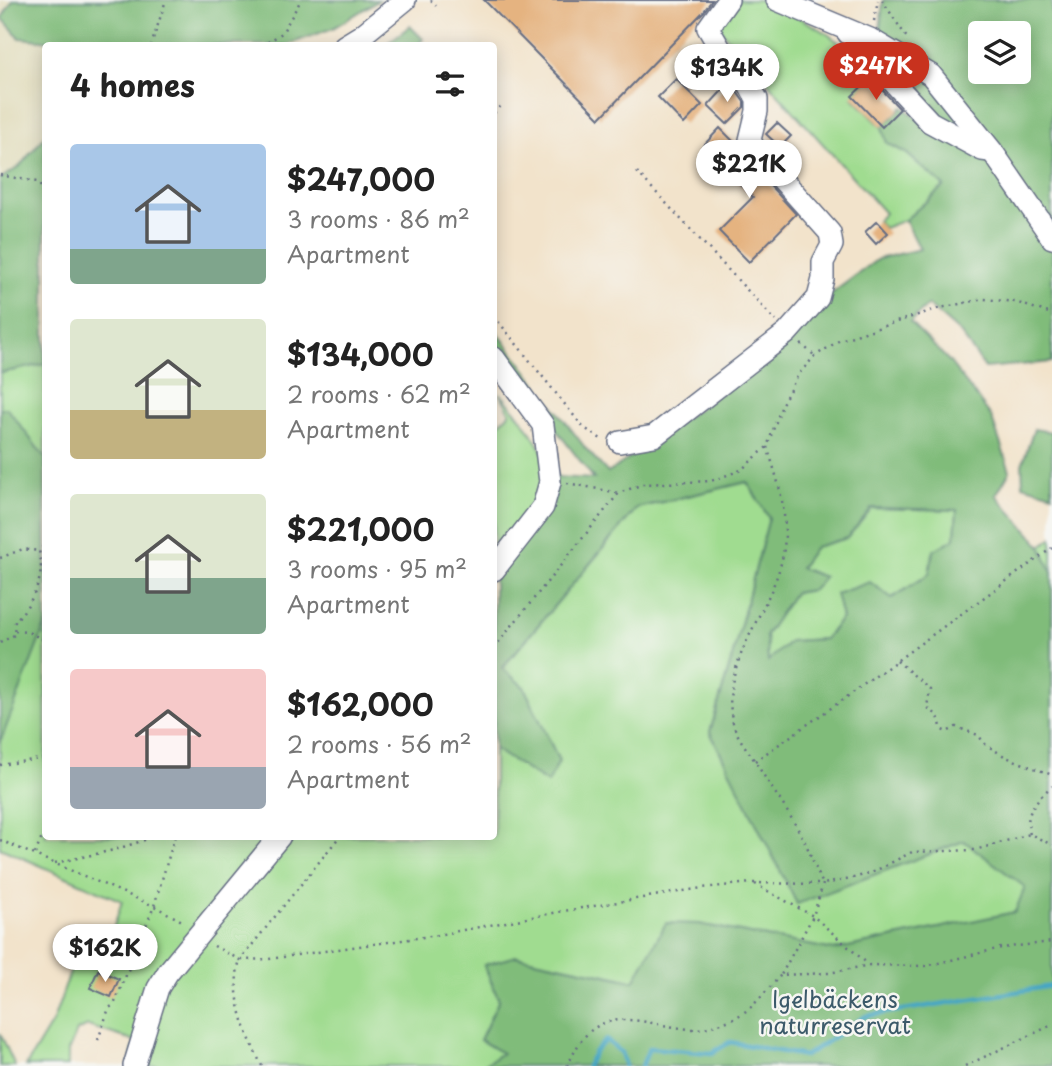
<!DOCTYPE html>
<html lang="en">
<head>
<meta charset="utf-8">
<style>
	:root { --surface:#fff; --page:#f2f2f2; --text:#222; --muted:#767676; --accent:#c8321e }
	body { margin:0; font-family:"Playpen Sans",sans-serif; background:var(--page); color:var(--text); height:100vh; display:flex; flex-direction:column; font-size:26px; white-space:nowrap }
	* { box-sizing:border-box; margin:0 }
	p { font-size:23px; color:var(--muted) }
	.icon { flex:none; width:38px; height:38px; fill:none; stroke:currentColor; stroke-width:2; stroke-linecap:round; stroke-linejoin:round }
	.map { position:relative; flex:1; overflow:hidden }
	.sheet { position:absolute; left:42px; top:42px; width:455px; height:798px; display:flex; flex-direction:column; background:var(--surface); border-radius:7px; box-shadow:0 4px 18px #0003 }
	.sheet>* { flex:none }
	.tools { position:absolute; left:968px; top:21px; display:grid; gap:14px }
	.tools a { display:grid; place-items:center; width:63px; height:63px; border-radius:7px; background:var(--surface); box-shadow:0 4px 18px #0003; font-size:35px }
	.price { position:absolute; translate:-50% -60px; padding:0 16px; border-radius:24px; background:#fff; color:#222; font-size:23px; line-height:46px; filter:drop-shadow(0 2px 4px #0008) }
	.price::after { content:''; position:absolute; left:50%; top:42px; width:21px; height:16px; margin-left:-10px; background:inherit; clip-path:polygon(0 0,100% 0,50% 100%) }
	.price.current { background:var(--accent); color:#fff }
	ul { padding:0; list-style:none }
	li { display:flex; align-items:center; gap:21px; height:175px; padding:0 28px }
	li span { display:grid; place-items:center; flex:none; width:196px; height:140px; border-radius:7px; color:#555 }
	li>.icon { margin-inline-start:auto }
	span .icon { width:84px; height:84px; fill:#fffc; stroke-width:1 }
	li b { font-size:30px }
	h2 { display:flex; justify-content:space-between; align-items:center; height:84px; padding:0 28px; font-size:30px }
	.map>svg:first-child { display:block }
</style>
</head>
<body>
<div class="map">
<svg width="1052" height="1066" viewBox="0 0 1052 1066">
	<rect width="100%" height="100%" fill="#f6f6f2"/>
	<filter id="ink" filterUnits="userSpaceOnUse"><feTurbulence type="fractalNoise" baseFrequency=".0143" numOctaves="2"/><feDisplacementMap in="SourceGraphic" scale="14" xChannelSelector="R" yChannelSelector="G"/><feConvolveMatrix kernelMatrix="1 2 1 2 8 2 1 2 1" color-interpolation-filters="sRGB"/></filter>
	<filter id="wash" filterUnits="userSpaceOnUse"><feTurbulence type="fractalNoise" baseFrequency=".00686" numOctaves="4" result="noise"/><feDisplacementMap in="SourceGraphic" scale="28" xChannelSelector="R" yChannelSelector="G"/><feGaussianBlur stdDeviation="1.57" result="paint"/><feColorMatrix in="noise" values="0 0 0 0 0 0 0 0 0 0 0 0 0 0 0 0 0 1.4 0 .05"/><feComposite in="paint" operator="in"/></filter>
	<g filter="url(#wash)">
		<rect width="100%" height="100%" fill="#f2e3cb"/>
		<polygon fill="#e1dcbb" points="0,0 382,0 332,30 295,45 46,46 45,268 0,301"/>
		<g fill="#a0dc90" stroke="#5e8677" stroke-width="2">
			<polygon points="738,0 767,0 822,30 848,49 873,76 852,97 882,127 887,143 906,153 944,186 905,220 884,228 877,221 885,213 716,25"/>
			<polygon points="45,364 45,458 7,408 0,409 0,373"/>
			<polygon points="500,393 525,423 558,477 494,579 494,429 510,413"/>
			<polygon points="747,482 769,518 732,658 710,732 730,771 1052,538 1052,887 1015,912 834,950 699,924 634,981 516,956 484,966 499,1000 480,1040 502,1053 482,1066 129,1066 135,1041 88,1026 77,1031 68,1051 68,1066 26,1066 53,1021 77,953 106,951 122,901 0,848 0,520 45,511 46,836 494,836 494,749 548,783 559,761 524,687 502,668 637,508"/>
			<polygon points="871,508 957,510 955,538 933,551 930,574 892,598 837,594 842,618 824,639 790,641 768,662 766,635 794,593 813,590 823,577 800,568 815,547 847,538"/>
			<polygon points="0,1033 15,1066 0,1066"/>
		</g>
		<g fill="#80bc7a" stroke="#4e766c" stroke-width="2" fill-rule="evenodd">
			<polygon points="13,0 379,0 333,28 287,45 62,45 62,42 20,38 2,18"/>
			<path d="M883 0H1052V362L985 368 961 334 928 305 910 322 949 361 991 416 1010 471 996 495 1041 546 1052 573V1066H482L502 1053 480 1040 499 1000 484 965 516 956 634 981 666 923 699 924 834 950 1015 912 1025 887 964 841 797 904 710 732 732 658 769 518 747 482 637 508 502 668 524 687 559 761 548 783 494 749V579L558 477 594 479 494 349V328L587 450 608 473 726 389 733 367 878 259 920 249 905 220 944 186 906 153 887 143 882 127 903 107 950 145 922 98 921 77 900 50 880 31ZM980 33H1018V72H980ZM872 508 957 510 955 538 933 551 929 574 892 598 870 582 836 594 842 618 825 639 790 641 768 661 766 635 794 593 813 590 824 577 800 568 815 547 847 538Z"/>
			<polygon points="410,26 423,39 418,45 385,45"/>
			<polygon points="45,136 45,364 0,373 0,179 19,167"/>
			<polygon points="7,408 45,458 46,623 0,743 0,409"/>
			<polygon points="1034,429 1052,432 1052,494 1023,485 1022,465"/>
		</g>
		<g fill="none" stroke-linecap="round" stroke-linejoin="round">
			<g stroke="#45a6c5" stroke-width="4.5">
				<polyline points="587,1066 595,1051 606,1040 621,1052 625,1066"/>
				<polyline points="642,1066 649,1048 712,1053 730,1042 805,1056 866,1016 1052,986"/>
			</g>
		</g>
		<g id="blocks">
			<g fill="#e5b380">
				<polygon points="484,0 712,0 704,11 600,118"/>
				<polygon points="871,78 900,109 882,127 852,96"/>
				<polygon points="676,79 702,105 684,124 658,97"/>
				<polygon points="730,82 744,102 744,107 727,124 708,106"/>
				<polygon points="777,123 791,136 780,147 766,134"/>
				<polygon points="720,128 739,147 744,157 796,214 749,262 719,231 753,197 702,147"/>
				<polygon points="877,221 888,233 876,244 865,232"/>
				<polygon points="98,970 119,979 111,997 90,988"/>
			</g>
		</g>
	</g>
	<g filter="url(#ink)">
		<use href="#blocks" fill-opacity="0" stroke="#666e84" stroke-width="2"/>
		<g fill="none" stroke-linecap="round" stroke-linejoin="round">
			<g stroke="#666e84" stroke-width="24">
				<g id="minor">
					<polyline points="777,0 870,39 931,75 992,151 1052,238"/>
					<polyline points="848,33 930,122 982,150 990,151"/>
					<polyline points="344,46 362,35 405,0"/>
					<polyline points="494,358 543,425 550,482 543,507 494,570"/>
					<polyline points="620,442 654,436 787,333 818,298 823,279 823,262 832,245 830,233 754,148 750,140 757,111 757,99 746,79 725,57 708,28 728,0"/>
					<polyline points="134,1066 158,988 168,972 280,836"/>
				</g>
			</g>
			<g stroke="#666e84" stroke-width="2.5" stroke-dasharray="2 5" stroke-linecap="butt">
				<polyline points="431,0 436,6"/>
				<polyline points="882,0 907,38"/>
				<polyline points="874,21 878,0"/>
				<polyline points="151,46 166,0"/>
				<polyline points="262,46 282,33 301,0"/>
				<polyline points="494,113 501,106"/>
				<polyline points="637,172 776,321"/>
				<polyline points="0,175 37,182 40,185 46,206"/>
				<polyline points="494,316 583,427 601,439"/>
				<polyline points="801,344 815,356"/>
				<path d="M767 447C780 485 792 527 780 567 767 612 724 664 731 712 733 734 745 745 756 763 770 786 786 808 799 831 809 847 814 867 823 884L846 880 871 873 912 852 975 850 1030 834 1052 845"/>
				<polyline points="567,483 619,493"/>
				<polyline points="0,558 23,549 39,551"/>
				<polyline points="15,631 28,632 46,641"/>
				<path d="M0 643 14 635 15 621C33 602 46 577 39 551L46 543"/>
				<polyline points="494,648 619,493 643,484 711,481 741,470 767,447 783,402 798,375 815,356 840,340 940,308 984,299 1015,302 1052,314"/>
				<polyline points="897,661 930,689 927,707 938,716 942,730 947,732 956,727 978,735 986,745 1006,757 1052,775"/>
				<polyline points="755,761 844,699 1052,548"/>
				<polyline points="0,765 46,758"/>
				<path d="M1030 834C1023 813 1037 799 1052 786"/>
				<polyline points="0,840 154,906 184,922"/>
				<polyline points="35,854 46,828"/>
				<polyline points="55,863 114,850 157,836"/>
				<polyline points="755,884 813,916 869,965"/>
				<polyline points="214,946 240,960 340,836"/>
				<polyline points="98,1040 109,1008 114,1005 154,906 175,836"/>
				<path d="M262 1066C247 1036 229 994 240 960L269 959 437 935 564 911 702 888 752 883 823 884 813 916 781 975"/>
				<path d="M567 1066C573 1055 578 1043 587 1034 616 1005 662 1030 697 1029 708 1028 727 1022 738 1016 754 1008 768 988 781 975L829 973 870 965 926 966 1001 948 1052 942"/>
				<polyline points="965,1066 1052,1025"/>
			</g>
			<use href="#minor" stroke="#fff" stroke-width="21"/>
		</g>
	</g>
	<g text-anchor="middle" stroke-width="5" stroke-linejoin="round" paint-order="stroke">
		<g font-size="23" fill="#3c5a6a" stroke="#f6f6f2">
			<text x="835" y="1008">Igelbäckens<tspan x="835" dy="26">naturreservat</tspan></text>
		</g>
	</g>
</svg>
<div class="tools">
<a><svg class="icon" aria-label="layers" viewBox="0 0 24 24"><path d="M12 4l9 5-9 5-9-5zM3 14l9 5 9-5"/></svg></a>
</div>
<b class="price current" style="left:876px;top:102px">$247K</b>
<b class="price" style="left:727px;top:104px">$134K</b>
<b class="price" style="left:749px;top:200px">$221K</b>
<b class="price" style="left:105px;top:984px">$162K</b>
<section class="sheet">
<h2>4 homes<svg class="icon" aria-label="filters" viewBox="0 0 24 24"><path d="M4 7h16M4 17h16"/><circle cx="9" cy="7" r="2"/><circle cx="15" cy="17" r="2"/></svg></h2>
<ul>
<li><span style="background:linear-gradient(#a9c7e8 75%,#7fa58c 0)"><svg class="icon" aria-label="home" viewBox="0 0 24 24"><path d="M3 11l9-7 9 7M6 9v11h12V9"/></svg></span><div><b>$247,000</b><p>3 rooms · 86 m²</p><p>Apartment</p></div></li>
<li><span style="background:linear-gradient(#dfe7d0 65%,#c2b280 0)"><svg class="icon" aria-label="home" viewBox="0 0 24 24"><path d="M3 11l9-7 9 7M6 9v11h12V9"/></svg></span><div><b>$134,000</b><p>2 rooms · 62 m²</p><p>Apartment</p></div></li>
<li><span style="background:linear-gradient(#dfe7d0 60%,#7fa58c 0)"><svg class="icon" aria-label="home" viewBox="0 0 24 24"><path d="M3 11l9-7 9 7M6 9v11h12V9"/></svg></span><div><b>$221,000</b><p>3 rooms · 95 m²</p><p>Apartment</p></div></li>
<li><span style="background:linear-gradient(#f6c9c9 70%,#9aa5b1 0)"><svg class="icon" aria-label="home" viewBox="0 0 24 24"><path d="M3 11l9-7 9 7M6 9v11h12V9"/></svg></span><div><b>$162,000</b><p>2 rooms · 56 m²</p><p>Apartment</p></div></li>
</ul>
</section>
</div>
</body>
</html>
